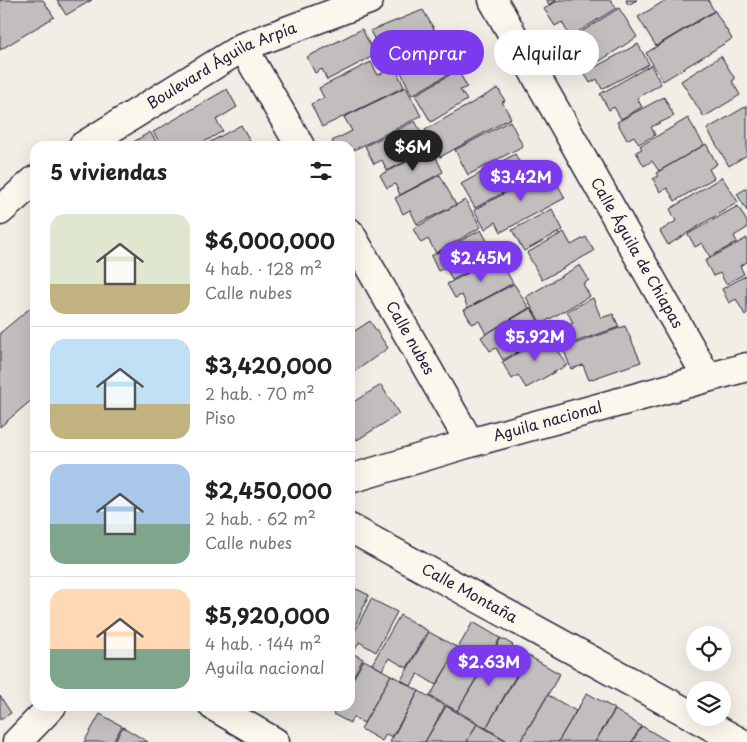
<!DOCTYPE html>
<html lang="es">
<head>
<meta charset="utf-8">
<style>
	:root { --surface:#fff; --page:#f6f6f6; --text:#222; --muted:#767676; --line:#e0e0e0; --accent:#7c3aed }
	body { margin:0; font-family:"Playpen Sans",sans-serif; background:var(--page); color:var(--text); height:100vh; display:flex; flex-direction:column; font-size:19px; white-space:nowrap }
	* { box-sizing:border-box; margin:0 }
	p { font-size:16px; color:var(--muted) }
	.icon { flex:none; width:28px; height:28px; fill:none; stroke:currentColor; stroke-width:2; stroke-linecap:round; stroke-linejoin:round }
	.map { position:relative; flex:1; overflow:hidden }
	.panel { position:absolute; left:30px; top:141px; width:325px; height:570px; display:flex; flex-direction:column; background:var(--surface); border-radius:15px; box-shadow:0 5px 20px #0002 }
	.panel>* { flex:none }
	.guide { position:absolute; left:370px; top:30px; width:301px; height:45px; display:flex; gap:10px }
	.buttons { position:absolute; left:686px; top:626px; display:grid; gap:10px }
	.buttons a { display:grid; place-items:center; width:45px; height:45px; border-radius:50%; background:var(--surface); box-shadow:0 5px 20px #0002; font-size:25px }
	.price { position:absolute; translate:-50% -42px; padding:0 11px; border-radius:18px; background:var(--accent); color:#fff; font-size:16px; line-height:32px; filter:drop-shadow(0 1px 2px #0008) }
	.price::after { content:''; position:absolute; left:50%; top:30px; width:15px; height:11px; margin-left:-8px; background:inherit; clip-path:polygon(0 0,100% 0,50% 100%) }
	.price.selected { background:#222; color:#fff }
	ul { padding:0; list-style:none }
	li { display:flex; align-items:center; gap:15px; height:125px; padding:0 20px }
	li+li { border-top:1px solid var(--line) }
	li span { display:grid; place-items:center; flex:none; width:140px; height:100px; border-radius:15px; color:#555 }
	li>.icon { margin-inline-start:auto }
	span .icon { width:60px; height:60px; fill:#fffc; stroke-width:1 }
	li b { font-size:21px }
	h2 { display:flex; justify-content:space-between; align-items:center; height:60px; padding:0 20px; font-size:21px }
	.tag { padding:0 18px; border-radius:22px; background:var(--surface); box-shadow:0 5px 20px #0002; font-size:18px; line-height:45px }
	.tag.selected { background:var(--accent); color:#fff }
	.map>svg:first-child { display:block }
</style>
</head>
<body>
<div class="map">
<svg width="747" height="742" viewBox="0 0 747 742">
	<rect width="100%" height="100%" fill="#f2eee5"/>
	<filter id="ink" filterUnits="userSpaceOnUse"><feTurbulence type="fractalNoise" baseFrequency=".02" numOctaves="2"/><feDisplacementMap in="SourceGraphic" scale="10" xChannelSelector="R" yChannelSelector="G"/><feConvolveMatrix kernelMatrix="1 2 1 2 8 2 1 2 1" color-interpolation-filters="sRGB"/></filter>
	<g filter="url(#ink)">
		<g fill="#c2bebe" stroke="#22223b">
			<polygon points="0,0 43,0 54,17 0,50"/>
			<polygon points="57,0 92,0 66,15"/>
			<polygon points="547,0 557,0 549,5"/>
			<polygon points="559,0 611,0 616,8 570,37 562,22 555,26 544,9"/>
			<polygon points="626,0 637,0 628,5"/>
			<polygon points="666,0 708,0 714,11 656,46 638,17"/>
			<polygon points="619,8 637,37 586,70 576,55 562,64 553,50"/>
			<polygon points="423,10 434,29 428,32 436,45 399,65 393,51 383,55 370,31"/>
			<polygon points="715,11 732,39 663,81 646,53"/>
			<polygon points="362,29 375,55 327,80 322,69 315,73 307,57"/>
			<polygon points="441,44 456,70 412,95 398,66"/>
			<polygon points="638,44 649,64 602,89 597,79 590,83 584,73"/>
			<polygon points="721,56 735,79 732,81 740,95 704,117 681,81"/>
			<polygon points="371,62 378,75 395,67 404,87 322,127 311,104 324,98 319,88"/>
			<polygon points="651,65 661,84 637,98 642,107 621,119 614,107 609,110 600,94"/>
			<polygon points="458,70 467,87 460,90 467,100 431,122 415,95"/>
			<polygon points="406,87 421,116 350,152 350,146 335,146 332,141 352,131 344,117"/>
			<polygon points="498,88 505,101 502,102 511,118 440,157 425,130"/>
			<polygon points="227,89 237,107 216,120 223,131 197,146 162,146 153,132"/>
			<polygon points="664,97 674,116 651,127 655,135 639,144 634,136 627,140 617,122"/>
			<polygon points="747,106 747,155 729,166 707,129"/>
			<polygon points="688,118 704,145 659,171 652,161 644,166 636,152 642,149 640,146"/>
			<polygon points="415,121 430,149 387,171 382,160 374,164 365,146"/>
			<polygon points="510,121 523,146 468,175 455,150"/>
			<polygon points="241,125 253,146 203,146"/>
			<polygon points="150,132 159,146 127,146"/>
			<polygon points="706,144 717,164 709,169 714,178 675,201 667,188 660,192 653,179 658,176 656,173"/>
			<polygon points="432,149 443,172 400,195 395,184 387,188 380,175"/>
			<polygon points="515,154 523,169 514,175 519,184 475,208 461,184"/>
			<polygon points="549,169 565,198 501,232 496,222 485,229 474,210"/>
			<polygon points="440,175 456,205 417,224 410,210 403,214 395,198"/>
			<polygon points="722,177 738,202 668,245 660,231 676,221 670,209"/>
			<polygon points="747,188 747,211 737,194"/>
			<polygon points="465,200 481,227 436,253 428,239 421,243 413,229"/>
			<polygon points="738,206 747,222 747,228 734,236 737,242 710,257 702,243 695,247 688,234"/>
			<polygon points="552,209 563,230 524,251 512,230"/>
			<polygon points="481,230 496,257 452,280 446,267 438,271 431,256"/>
			<polygon points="564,232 571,245 586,237 594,251 542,280 527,253"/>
			<polygon points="747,238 747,262 740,266 744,274 726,284 720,273 713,276 705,261"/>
			<polygon points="498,257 513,283 468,308 462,295 455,298 447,284"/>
			<polygon points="580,265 589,280 583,284 590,296 541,324 526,297"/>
			<polygon points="747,275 747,313 745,315 736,299 729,303 722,289"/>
			<polygon points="514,284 529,308 486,334 479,321 472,324 464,310"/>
			<polygon points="593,298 601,318 613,314 619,327 575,342 567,326 573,323 567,311"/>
			<polygon points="35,304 35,397 0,427 0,333"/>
			<polygon points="531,308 546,336 503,360 496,348 490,351 481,337"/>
			<polygon points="370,321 388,348 350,375 350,334"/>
			<polygon points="625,326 641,362 589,380 583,365 571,369 563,348"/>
			<polygon points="549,335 567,365 526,388 518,375 512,379 502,362"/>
			<polygon points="381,385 399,414 357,440 350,429 350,404"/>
			<polygon points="350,586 369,595 350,637"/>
			<polygon points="371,599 397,612 376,652 359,642 355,650 350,647 350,641"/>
			<polygon points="400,615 428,631 407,668 389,658 382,670 372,664"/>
			<polygon points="473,622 500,638 457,711 430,696"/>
			<polygon points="429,632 458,648 436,685 418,674 411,686 401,680"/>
			<polygon points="501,638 513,645 502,665 517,674 486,728 457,711"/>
			<polygon points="350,652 363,659 350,682"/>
			<polygon points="529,656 560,674 520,742 509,742 486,728"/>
			<polygon points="364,660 391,675 364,723 353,717 350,723 333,714 338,706 350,706 350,684"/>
			<polygon points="391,675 419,691 392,737 386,734 382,741 361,729"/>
			<polygon points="419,691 445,706 425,742 390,742"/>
			<polygon points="587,693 615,709 595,742 558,742"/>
			<polygon points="548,695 576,711 558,742 520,742"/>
			<polygon points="0,696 11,713 0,720"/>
			<polygon points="446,706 477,724 467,742 425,742"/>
			<polygon points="615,710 641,726 632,742 595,742"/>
			<polygon points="100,714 122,726 113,742 84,742"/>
			<polygon points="477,724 507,741 507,742 467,742"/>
			<polygon points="642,726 669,742 632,742"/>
			<polygon points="123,727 148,742 114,742"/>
		</g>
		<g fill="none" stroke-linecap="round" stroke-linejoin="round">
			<g stroke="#22223b" stroke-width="31">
				<g id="minor">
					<path id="s1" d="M493 0 707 377"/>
					<polyline points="243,47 300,146"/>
					<path id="s2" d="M83 146 243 47 369 0"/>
					<polyline points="0,211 35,180"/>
					<path id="s3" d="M350 233 470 443"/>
					<path id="s4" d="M350 479 470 443 747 367"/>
					<path id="s5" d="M350 528 695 717"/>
					<polyline points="213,706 275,742"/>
					<polyline points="696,718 740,742"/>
					<polyline points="17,742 52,706"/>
				</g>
			</g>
			<use href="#minor" stroke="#fbf7ec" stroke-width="28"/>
		</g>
	</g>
	<g text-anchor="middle" stroke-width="5" stroke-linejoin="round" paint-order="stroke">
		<g font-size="15" fill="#22223b" stroke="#fbf7ec">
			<text dy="5" stroke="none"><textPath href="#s2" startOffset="161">Boulevard Águila Arpía</textPath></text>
			<text dy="5" stroke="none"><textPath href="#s1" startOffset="291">Calle Águila de Chiapas</textPath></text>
			<text dy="5" stroke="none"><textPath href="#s3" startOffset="121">Calle nubes</textPath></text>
			<text dy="5" stroke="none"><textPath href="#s4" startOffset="206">Aguila nacional</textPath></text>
			<text dy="5" stroke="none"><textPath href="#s5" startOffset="136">Calle Montaña</textPath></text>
		</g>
	</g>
</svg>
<div class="buttons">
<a><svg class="icon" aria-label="locate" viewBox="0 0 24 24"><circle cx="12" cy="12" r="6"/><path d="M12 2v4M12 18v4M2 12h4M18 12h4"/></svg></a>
<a><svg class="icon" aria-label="layers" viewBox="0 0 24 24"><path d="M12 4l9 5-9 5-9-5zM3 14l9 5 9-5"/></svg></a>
</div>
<b class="price selected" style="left:413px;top:172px">$6M</b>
<b class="price" style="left:521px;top:202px">$3.42M</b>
<b class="price" style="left:481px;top:283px">$2.45M</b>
<b class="price" style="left:535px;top:362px">$5.92M</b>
<b class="price" style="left:489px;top:687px">$2.63M</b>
<div class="guide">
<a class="tag selected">Comprar</a>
<a class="tag">Alquilar</a>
</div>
<section class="panel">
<h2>5 viviendas<svg class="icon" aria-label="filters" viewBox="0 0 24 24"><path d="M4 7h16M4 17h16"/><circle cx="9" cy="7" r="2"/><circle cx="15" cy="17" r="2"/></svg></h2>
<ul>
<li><span style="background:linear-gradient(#dfe7d0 70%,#c2b280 0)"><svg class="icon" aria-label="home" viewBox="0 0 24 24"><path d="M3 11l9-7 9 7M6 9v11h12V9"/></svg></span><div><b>$6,000,000</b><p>4 hab. · 128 m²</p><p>Calle nubes</p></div></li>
<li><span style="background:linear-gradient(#bfe0f5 65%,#c2b280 0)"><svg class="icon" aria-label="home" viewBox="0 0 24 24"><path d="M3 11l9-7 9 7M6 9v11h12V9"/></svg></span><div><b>$3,420,000</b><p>2 hab. · 70 m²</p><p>Piso</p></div></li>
<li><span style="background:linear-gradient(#a9c7e8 60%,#7fa58c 0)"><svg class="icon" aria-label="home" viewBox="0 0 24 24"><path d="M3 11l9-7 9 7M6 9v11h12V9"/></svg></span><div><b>$2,450,000</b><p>2 hab. · 62 m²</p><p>Calle nubes</p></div></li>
<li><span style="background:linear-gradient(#ffd9b3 60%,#7fa58c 0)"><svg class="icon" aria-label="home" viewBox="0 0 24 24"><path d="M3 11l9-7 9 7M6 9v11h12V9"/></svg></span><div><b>$5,920,000</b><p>4 hab. · 144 m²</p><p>Aguila nacional</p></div></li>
</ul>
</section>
</div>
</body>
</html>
